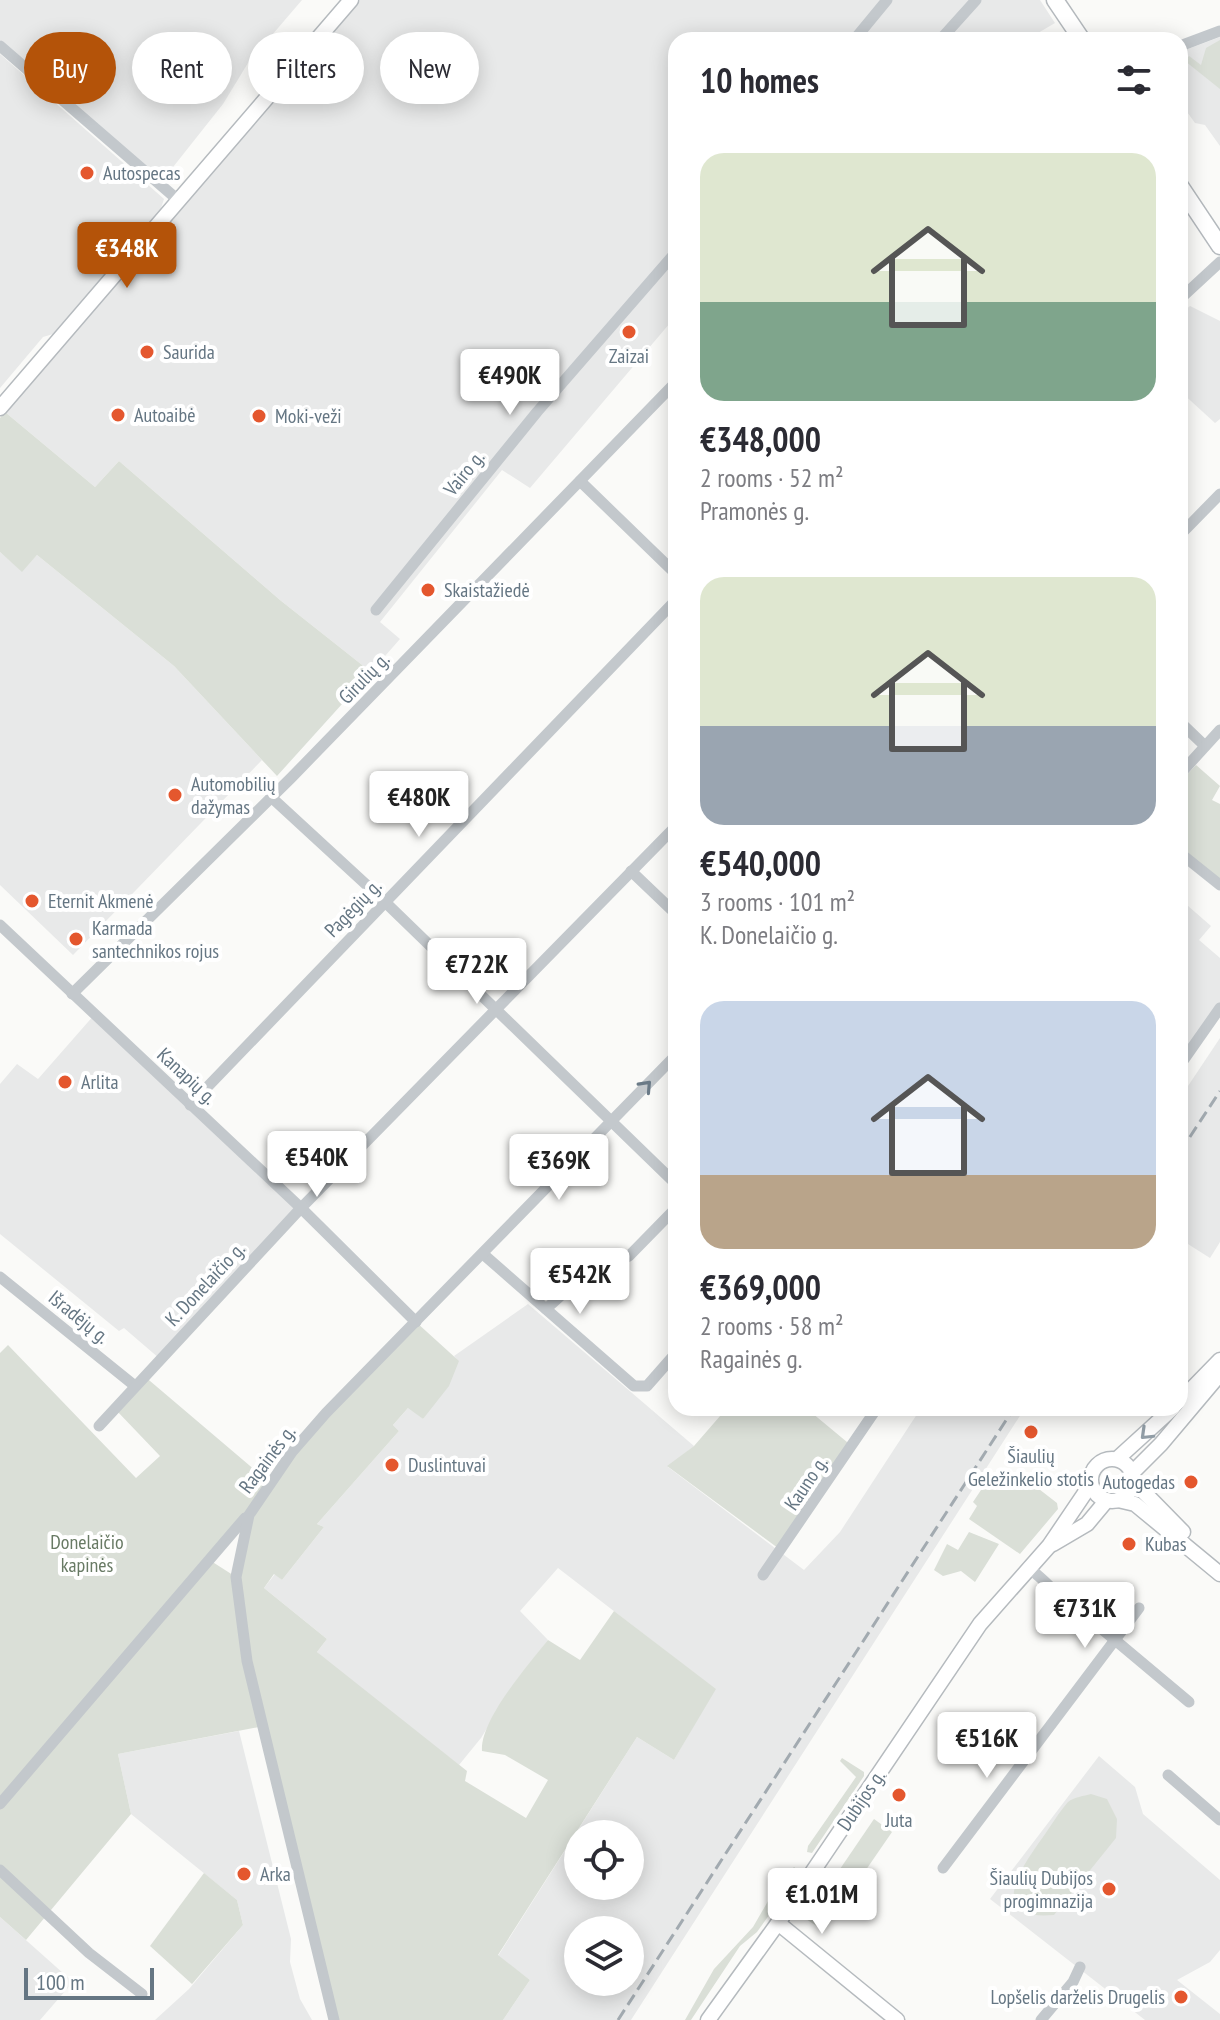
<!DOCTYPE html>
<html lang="en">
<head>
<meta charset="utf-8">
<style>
	:root { --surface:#fff; --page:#f2f2f3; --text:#2b2b33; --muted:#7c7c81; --accent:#b45309 }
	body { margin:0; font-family:"PT Sans Narrow",sans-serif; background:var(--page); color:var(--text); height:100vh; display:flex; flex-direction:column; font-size:30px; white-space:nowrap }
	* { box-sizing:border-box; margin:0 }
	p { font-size:26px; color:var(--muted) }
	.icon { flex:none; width:44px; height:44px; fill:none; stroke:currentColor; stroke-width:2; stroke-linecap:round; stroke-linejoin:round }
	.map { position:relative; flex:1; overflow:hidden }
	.details { position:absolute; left:668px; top:32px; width:520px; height:1384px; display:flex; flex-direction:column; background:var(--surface); border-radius:24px; box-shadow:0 4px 20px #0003 }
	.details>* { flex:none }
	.guide { position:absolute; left:24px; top:32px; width:524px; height:72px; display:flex; gap:16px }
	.tools { position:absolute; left:564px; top:1820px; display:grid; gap:16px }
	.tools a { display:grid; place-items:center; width:80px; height:80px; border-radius:50%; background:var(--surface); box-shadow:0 4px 20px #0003; font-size:40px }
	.scale { position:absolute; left:24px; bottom:20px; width:130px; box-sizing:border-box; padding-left:8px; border:4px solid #657683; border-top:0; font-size:22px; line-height:28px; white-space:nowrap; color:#657683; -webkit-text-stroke:6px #fff; paint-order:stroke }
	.price { position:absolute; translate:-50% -68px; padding:0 18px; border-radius:8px; background:#fff; color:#222; font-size:26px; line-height:52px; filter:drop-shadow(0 2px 4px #0008) }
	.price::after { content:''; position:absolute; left:50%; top:48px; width:24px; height:18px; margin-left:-12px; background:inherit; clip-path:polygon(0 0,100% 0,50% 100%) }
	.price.current { background:var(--accent); color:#fff }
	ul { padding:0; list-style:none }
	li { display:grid; align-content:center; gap:16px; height:424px; padding:0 32px }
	li span { display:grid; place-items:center; height:248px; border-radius:24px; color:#555 }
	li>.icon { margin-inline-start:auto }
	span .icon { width:144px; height:144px; fill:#fffc; stroke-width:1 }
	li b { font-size:34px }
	h2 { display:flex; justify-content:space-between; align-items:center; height:96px; padding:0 32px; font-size:34px }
	.chip { padding:0 28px; border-radius:36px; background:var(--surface); box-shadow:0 4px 20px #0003; font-size:28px; line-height:72px }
	.chip.current { background:var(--accent); color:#fff }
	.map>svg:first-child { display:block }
</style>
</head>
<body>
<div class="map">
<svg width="1220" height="2020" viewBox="0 0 1220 2020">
	<rect width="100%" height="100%" fill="#fafaf8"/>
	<g fill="#e8e9e9" fill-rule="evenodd">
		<polygon points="0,0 302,0 248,63 223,104 162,181 0,40"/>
		<polygon points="360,0 1040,0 1055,23 1026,40 676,40 676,316 530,488 502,470 380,622 400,639 371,672 280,600 119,461 95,487 5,412"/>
		<polygon points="1220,37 1220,146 1205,125 1195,123 1180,102 1180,52"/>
		<polygon points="0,54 164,199 160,211 53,334 43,337 0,388"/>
		<polygon points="1190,306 1220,321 1220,419 1215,423 1180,391 1180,315"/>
		<polygon points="0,552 22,571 37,555 174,666 262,760 73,955 0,885"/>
		<polygon points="1180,899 1211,926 1199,940 1220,958 1220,1008 1180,1065"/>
		<polygon points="95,1014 301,1208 160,1359 124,1328 119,1331 0,1234 0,1084 17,1064 38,1079"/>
		<polygon points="1220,1038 1220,1242 1210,1258 1180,1239 1180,1098"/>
		<path d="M528 1304 694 1446 668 1467 804 1570 840 1532 921 1408H1025L631 2020H503L530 1980 498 1956 637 1737 674 1760 715 1689 558 1568 520 1611 548 1640 516 1681 481 1738 459 1765 339 1673 317 1652 327 1639 264 1588 275 1574 282 1580 324 1527 317 1524 399 1431 393 1425 409 1407 423 1419 458 1361 454 1356ZM578 1834H630V1886H578ZM578 1930H630V1982H578Z"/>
		<polygon points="239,1731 291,1939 290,1962 300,1999 312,2020 155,2020 189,1989 243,1925 237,1900 131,1814 118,1754"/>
		<polygon points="1099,1756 1135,1787 1143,1814 1220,1880 1220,1950 1210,1962 1177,1980 1220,2014 1220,2020 1145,2020 990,1899"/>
		<polygon points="0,1917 73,1982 40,2020 0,2020"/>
	</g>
	<g fill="#dadfd7" fill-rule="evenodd">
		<polygon points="1220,40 1220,89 1185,61 1189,56 1201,65 1206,48"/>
		<polygon points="5,412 95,487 119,461 280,600 371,672 277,776 174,666 37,555 22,572 0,552 0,418"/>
		<polygon points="1196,765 1220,786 1212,800 1220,804 1220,880 1180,848 1180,782"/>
		<path d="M416 1322 459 1361 449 1386 423 1419 408 1408 393 1425 399 1431 317 1524 324 1527 282 1580 274 1574 264 1588 327 1639 317 1652 467 1771 465 1781 526 1818 548 1780 505 1755 482 1751C480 1720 528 1665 548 1640L580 1660 614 1611 716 1689 674 1760 637 1737 498 1955 530 1980 503 2020H334L264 1726 118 1754 131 1814 26 1940 0 1917V1353L8 1345 136 1478 160 1456 116 1410 143 1375 269 1482ZM248 1518 236 1577 211 1561Z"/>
		<polygon points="727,1408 806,1408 853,1447 782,1551 667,1466 694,1446"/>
		<polygon points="1017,1472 1057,1503 1058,1509 1020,1554 969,1519 977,1506 973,1502 985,1484 992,1489 998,1480 1003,1482"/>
		<polygon points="969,1532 999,1544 975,1582 961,1571 943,1576 934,1570 947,1544 958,1550"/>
		<polygon points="842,1758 864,1772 864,1776 812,1853 807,1852 808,1846 856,1777 840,1761"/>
		<path d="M1091 1794 1107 1799 1117 1819 1116 1838 1054 1915C984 1921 1022 1866 1043 1837 1051 1826 1059 1812 1068 1802 1074 1797 1084 1796 1091 1794Z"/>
		<polygon points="874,1819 892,1832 824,1931 806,1919"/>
		<polygon points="794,1867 800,1872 757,1932 740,1946 691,2020 685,2020 714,1969 753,1927 775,1889"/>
		<polygon points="204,1873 237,1900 243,1925 192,1984 150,1946"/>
	</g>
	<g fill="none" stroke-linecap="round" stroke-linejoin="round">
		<g stroke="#b5babe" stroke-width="17">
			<g id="major">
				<polyline points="0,408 351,0"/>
				<polyline points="1180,1401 1220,1360"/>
				<circle cx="1112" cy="1480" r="21"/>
				<polyline points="1117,1459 1173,1408"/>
				<polyline points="1132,1473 1161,1444 1220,1374"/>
				<polyline points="1133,1481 1183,1532"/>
				<polyline points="1118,1500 1135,1504 1220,1574"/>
				<polyline points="1053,1544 1087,1524 1107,1500"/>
				<polyline points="778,1923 897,2020"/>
				<polyline points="708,2020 778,1923 980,1624 1049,1546 1091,1484"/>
			</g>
		</g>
		<g stroke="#b4b9bd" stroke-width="19">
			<g id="highway">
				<polyline points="1055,0 1082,40"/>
				<polyline points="1180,186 1220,246"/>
			</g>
		</g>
		<g stroke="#c3c8cc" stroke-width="11">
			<polyline points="854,40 887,0"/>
			<polyline points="940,40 976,0"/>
			<polyline points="0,46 178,200"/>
			<polyline points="1180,46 1220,31"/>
			<polyline points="1180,299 1220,262"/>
			<polyline points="580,481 676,574"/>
			<polyline points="1180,535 1220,494"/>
			<polyline points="376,610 537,412 676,252"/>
			<polyline points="1180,722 1205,746"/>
			<polyline points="1180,774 1220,730"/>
			<polyline points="271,797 384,901 676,1184"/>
			<polyline points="1180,853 1220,885"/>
			<polyline points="631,871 676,914"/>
			<polyline points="0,925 301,1208 416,1322"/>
			<polyline points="72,994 291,778 676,382"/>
			<polyline points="1180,1065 1220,1008"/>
			<polyline points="190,1105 676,600"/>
			<polyline points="483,1254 634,1386 647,1386 676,1353"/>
			<polyline points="0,1277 135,1386"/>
			<polyline points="546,1309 567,1290 629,1256 676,1208"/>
			<polyline points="99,1426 301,1208 676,826"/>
			<path d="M1028 1567C1036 1574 1045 1581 1052 1589 1063 1600 1064 1618 1084 1614L1189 1702"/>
			<polyline points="763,1575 877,1408"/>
			<polyline points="1168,1775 1220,1820"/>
			<polyline points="0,1804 245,1518"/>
			<polyline points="943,1868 1139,1608"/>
			<polyline points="0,1870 89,1953 142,1994"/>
			<polyline points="334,2020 247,1661 236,1577 249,1515 292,1452 326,1413 676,1055"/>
			<polyline points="1041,2020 1073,1982 1080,1967"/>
		</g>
		<use href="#major" stroke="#fff" stroke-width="14"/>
		<use href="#highway" stroke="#fff" stroke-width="16"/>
		<g stroke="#a2aab0" stroke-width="3" stroke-dasharray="12 6" stroke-linecap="butt">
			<polyline points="1180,1152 1220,1091"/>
			<polyline points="618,2020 1014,1408"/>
		</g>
	</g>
	<defs><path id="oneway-chevron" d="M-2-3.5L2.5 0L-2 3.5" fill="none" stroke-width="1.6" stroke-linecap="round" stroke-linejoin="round" transform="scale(2)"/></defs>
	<use stroke="#6a7a87" href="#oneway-chevron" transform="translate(646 1086) rotate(-47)"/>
	<use stroke="#939fa8" href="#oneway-chevron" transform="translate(1146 1434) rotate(136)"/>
	<g fill="#e4572e" stroke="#fff" stroke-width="3">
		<circle cx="87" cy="173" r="8"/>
		<circle cx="629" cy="332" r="8"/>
		<circle cx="147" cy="352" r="8"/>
		<circle cx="118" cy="415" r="8"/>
		<circle cx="259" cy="416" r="8"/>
		<circle cx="428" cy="590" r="8"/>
		<circle cx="175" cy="795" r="8"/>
		<circle cx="32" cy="901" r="8"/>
		<circle cx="76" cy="939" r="8"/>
		<circle cx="65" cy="1082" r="8"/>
		<circle cx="1031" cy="1432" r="8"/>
		<circle cx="392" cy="1465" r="8"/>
		<circle cx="1191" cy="1482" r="8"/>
		<circle cx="1129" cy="1544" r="8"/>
		<circle cx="899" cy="1795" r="8"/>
		<circle cx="244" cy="1874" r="8"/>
		<circle cx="1109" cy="1889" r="8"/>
		<circle cx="1181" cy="1997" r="8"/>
	</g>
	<g text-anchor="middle" stroke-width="8" stroke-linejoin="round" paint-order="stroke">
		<g font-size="20" fill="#657683" stroke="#fff" text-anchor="start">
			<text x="103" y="180">Autospecas</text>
			<text x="163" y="359">Saurida</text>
			<text x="629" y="363" text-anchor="middle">Zaizai</text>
			<text x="134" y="422">Autoaibė</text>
			<text x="275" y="423">Moki-veži</text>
			<text x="444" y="597">Skaistažiedė</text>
			<text x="191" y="791">Automobilių<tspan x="191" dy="23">dažymas</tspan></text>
			<text x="48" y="908">Eternit Akmenė</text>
			<text x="92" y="935">Karmada<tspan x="92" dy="23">santechnikos rojus</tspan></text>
			<text x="81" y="1089">Arlita</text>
			<text x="1031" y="1463" text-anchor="middle">Šiaulių<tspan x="1031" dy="23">Geležinkelio stotis</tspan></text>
			<text x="408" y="1472">Duslintuvai</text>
			<text x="1175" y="1489" text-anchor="end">Autogedas</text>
			<text x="1145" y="1551">Kubas</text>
			<text x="899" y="1827" text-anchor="middle">Juta</text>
			<text x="260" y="1881">Arka</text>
			<text x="1093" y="1885" text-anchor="end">Šiaulių Dubijos<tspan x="1093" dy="23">progimnazija</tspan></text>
			<text x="1165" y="2004" text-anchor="end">Lopšelis darželis Drugelis</text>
		</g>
		<g font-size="20" fill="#657683" stroke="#fff">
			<text transform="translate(464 473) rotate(-51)" y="7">Vairo g.</text>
			<text transform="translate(364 678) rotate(-46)" y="7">Girulių g.</text>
			<text transform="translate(353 908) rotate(-46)" y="7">Pagėgių g.</text>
			<text transform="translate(187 1076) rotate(43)" y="7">Kanapių g.</text>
			<text transform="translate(205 1284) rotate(-47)" y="7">K. Donelaičio g.</text>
			<text transform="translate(79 1317) rotate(39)" y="7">Išradėjų g.</text>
			<text transform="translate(267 1459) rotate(-53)" y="7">Ragainės g.</text>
			<text transform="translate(806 1483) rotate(-56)" y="7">Kauno g.</text>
			<text transform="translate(861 1800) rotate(-56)" y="7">Dubijos g.</text>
		</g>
		<g font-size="20" fill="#687a64" stroke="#fff">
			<text x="87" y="1549">Donelaičio<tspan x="87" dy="23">kapinės</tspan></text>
		</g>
	</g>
</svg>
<div class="tools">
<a><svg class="icon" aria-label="locate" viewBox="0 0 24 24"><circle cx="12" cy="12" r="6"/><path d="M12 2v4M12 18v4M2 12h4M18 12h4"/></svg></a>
<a><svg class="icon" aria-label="layers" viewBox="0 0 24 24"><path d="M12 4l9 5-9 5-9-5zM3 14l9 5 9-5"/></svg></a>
</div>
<div class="scale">100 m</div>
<b class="price current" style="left:127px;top:290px">€348K</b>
<b class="price" style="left:510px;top:417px">€490K</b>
<b class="price" style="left:419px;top:839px">€480K</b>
<b class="price" style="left:477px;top:1006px">€722K</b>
<b class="price" style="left:317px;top:1199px">€540K</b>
<b class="price" style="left:559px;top:1202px">€369K</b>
<b class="price" style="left:580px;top:1316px">€542K</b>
<b class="price" style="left:1085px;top:1650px">€731K</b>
<b class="price" style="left:987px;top:1780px">€516K</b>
<b class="price" style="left:822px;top:1936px">€1.01M</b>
<div class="guide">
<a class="chip current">Buy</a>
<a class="chip">Rent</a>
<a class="chip">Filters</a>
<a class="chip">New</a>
</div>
<section class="details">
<h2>10 homes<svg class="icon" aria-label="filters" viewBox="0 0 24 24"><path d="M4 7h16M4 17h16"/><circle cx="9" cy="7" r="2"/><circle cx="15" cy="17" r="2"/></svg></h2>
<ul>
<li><span style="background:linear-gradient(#dfe7d0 60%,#7fa58c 0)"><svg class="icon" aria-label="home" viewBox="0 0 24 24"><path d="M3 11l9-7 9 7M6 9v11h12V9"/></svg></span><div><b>€348,000</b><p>2 rooms · 52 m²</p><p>Pramonės g.</p></div></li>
<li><span style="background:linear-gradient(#dfe7d0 60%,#9aa5b1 0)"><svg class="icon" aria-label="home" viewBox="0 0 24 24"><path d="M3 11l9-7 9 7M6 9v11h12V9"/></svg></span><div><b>€540,000</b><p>3 rooms · 101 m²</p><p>K. Donelaičio g.</p></div></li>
<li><span style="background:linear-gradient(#c9d6e8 70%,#b9a48a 0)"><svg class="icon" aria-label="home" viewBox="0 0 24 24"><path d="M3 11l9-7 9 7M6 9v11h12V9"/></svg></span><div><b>€369,000</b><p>2 rooms · 58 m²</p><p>Ragainės g.</p></div></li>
</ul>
</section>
</div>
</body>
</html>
